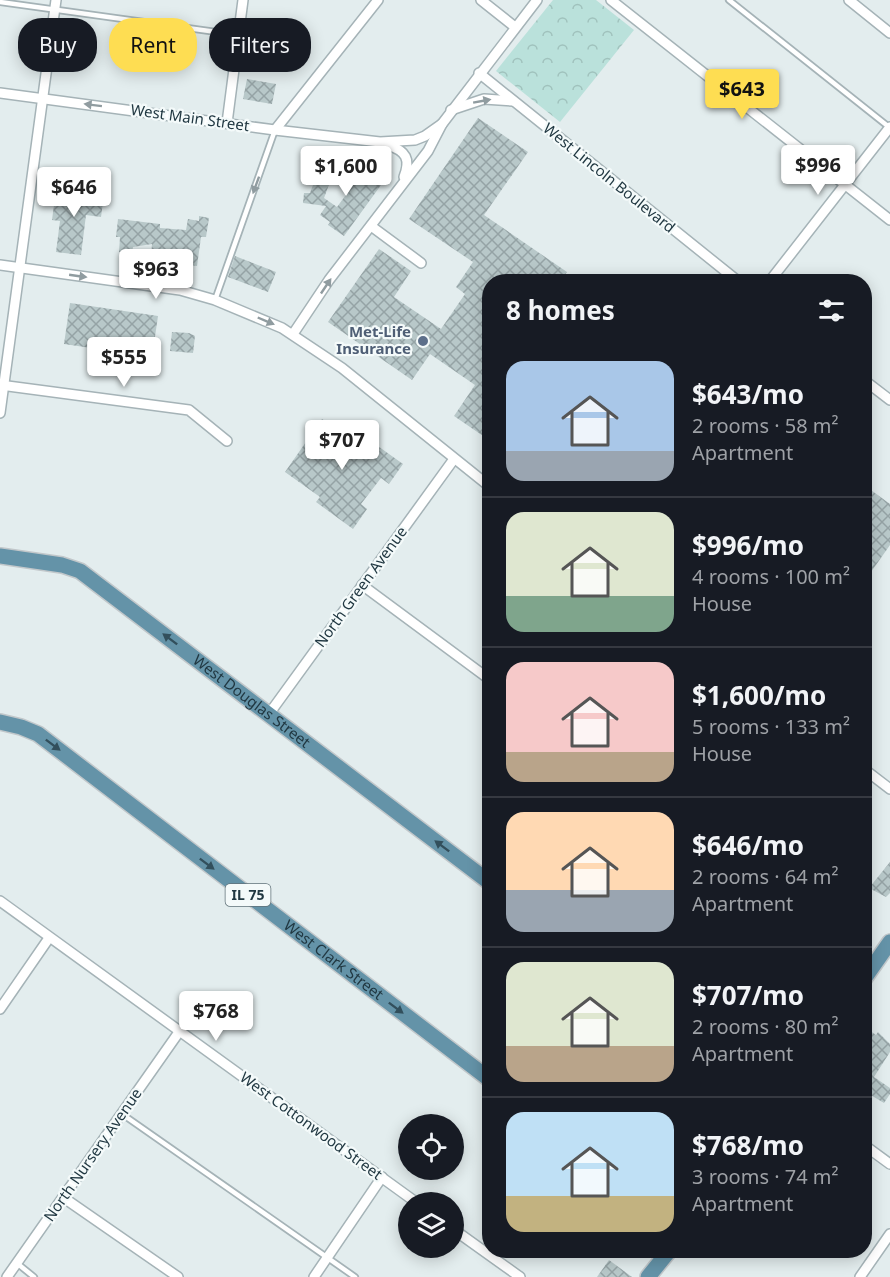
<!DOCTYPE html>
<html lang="en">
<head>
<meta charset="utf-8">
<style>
	:root { --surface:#171b24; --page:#20242c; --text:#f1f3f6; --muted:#9ea1a6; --line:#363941; --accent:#fedd52 }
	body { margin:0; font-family:"Noto Sans",sans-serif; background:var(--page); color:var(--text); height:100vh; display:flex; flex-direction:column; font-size:22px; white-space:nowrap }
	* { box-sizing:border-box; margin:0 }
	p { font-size:20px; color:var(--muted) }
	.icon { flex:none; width:33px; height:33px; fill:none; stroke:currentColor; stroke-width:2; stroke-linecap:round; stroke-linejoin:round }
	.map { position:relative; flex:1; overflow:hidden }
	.panel { position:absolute; left:482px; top:274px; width:390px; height:984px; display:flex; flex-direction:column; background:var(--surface); border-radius:24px; box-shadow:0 3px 15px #0003 }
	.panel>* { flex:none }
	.hud { position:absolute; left:18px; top:18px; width:374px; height:54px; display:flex; gap:12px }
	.controls { position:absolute; left:398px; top:1114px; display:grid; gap:12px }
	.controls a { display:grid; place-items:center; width:66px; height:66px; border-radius:50%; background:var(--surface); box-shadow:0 3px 15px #0003; font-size:30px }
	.price { position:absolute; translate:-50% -51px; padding:0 14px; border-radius:6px; background:#fff; color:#222; font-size:20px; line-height:39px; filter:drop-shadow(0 2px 3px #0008) }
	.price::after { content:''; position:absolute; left:50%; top:36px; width:18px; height:14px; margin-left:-9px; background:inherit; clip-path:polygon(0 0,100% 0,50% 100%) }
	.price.active { background:var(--accent); color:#111 }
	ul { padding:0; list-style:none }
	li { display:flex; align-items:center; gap:18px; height:150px; padding:0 24px }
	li+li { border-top:2px solid var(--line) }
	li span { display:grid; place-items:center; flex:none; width:168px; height:120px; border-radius:18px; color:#555 }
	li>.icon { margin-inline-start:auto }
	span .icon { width:72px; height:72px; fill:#fffc; stroke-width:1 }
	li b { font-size:26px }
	h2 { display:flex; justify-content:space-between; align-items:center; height:72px; padding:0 24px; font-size:26px }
	.tag { padding:0 21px; border-radius:24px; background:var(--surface); box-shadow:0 3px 15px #0003; font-size:21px; line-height:54px }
	.tag.active { background:var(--accent); color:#111 }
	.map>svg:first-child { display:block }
</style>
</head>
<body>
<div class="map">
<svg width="890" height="1277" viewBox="0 0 890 1277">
	<defs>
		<pattern id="park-crowns" width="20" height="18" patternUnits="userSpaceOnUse" patternTransform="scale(1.5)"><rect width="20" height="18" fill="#bae1db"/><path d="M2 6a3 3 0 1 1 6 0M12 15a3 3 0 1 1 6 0" fill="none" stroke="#a0c2bd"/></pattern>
		<pattern id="building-cross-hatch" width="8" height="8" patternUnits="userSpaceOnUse" patternTransform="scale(1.5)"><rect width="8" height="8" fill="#b8c8c9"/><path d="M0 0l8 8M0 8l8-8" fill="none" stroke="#95a3a5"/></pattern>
	</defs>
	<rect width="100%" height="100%" fill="#e3edee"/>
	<polygon fill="url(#park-crowns)" points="553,0 596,0 634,30 560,122 496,71"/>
	<g fill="url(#building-cross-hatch)">
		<polygon points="247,79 276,84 272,104 243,99"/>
		<polygon points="478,118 528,152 484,215 567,272 560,282 489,282 489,440 454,416 475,385 430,354 412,380 328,322 379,249 411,271 394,297 441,329 465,294 456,287 473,262 409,219"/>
		<polygon points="371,161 389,174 344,236 328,225 330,222 320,215 326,206 303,203 304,193 310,193 320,166 334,171 324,198 337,207"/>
		<polygon points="56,190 104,195 101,217 86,215 81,255 56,252 60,221 52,220"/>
		<polygon points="199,216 209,218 206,237 201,237 197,266 182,264 183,256 164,255 163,259 151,258 152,244 133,247 132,254 119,252 120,237 116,237 118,219 160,224 160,228 186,230 188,219 199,221"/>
		<polygon points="235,256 276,272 268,292 228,277"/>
		<polygon points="70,303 158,316 152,357 64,344"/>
		<polygon points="172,332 189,333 195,336 193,353 170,351"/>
		<polygon points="322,419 361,447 368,439 403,464 389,484 381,478 361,504 367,509 353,529 316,502 320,497 285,472"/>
		<polygon points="864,485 890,504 890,545 864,582"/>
		<polygon points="890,862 890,893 886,897 869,888"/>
		<polygon points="869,1030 876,1035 878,1032 890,1044 890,1052 874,1077 890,1088 890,1094 884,1103 864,1091 864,1037"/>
		<polygon points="609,1260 632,1277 597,1277"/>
	</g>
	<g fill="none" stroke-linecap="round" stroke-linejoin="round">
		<g stroke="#a5b3b7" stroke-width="8">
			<g id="service">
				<polyline points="729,0 889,127"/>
				<polyline points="0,2 238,35"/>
				<polyline points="215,300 275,130"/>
				<polyline points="122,1114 355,1277"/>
				<polyline points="18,1264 34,1277"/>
			</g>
		</g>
		<g stroke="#a5b3b7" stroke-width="12">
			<g id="minor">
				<polyline points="481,0 515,27"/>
				<polyline points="611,0 890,220"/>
				<polyline points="849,0 890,33"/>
				<polyline points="479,73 739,282"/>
				<polyline points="0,93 275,130 380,142 415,140 425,136 442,124"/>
				<polyline points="451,110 484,99 513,101"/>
				<polyline points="227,123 243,0"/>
				<polyline points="275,130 378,0"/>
				<path d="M388 145C406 151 411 159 404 177"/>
				<polyline points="371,226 421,263"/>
				<polyline points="0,265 180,290 215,300 282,328 342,368 489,486"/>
				<polyline points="769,282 890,127"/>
				<polyline points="293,334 329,280 428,151 442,124 537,0"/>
				<polyline points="864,380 890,400"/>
				<polyline points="0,385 189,410 227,441"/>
				<polyline points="0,413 56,0"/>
				<polyline points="362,585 489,679"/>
				<polyline points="269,714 454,459"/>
				<polyline points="864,769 890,789"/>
				<polyline points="0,901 417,1203"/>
				<polyline points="0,1009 49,938"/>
				<polyline points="864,1145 890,1164"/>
				<polyline points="64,1198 178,1277"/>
				<polyline points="453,1229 520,1277"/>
				<polyline points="7,1277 179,1032"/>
				<polyline points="314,1277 382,1177"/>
				<polyline points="860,1277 890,1234"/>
			</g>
		</g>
		<g stroke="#c1c7ca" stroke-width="18">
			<g id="primary">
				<path id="s1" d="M0 556 62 565 80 571 489 882"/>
				<path id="s2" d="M0 722 21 727 38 734 489 1079"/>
				<polyline points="864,979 890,942"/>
				<polyline points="648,1277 669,1251"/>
			</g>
		</g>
		<use href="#service" stroke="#fff" stroke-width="4.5"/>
		<use href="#minor" stroke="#fff" stroke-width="9"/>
		<use href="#primary" stroke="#6493a8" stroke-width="15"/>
	</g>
	<defs><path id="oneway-solid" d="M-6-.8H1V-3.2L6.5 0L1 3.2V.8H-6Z" transform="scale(1.5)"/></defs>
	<g fill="#909ca0">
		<use href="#oneway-solid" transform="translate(482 101) rotate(-10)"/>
		<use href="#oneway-solid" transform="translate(93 105) rotate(-173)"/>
		<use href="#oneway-solid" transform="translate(256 185) rotate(110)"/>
		<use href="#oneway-solid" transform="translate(78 276) rotate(8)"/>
		<use href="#oneway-solid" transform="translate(326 286) rotate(-56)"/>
		<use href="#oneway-solid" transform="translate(266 321) rotate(23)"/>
	</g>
	<g fill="#324f5c">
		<use href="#oneway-solid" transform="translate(170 639) rotate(-143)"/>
		<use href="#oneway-solid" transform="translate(53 745) rotate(37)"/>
		<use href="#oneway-solid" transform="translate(442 846) rotate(-143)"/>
		<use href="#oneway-solid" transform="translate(207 864) rotate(37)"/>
		<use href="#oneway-solid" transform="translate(396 1008) rotate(37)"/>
	</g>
	<circle fill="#5c6f8a" stroke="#f4fafa" stroke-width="2" cx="423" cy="341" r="6"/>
	<g text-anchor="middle" stroke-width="4.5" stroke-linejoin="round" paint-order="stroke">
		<rect fill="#f4fafa" stroke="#607279" stroke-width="1.5" x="225.5" y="884" width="45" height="22" rx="4.5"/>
		<g font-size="14" font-weight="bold" fill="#213842">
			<text x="248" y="900">IL 75</text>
		</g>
		<g font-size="15" fill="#213842" stroke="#f4fafa">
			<text transform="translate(190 118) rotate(8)" y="5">West Main Street</text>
			<text transform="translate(609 178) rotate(39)" y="5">West Lincoln Boulevard</text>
			<text transform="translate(361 587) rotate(-54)" y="5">North Green Avenue</text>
			<text dy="5" stroke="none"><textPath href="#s1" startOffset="297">West Douglas Street</textPath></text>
			<text dy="5" stroke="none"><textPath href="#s2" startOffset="412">West Clark Street</textPath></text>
			<text transform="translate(311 1126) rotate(36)" y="5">West Cottonwood Street</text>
			<text transform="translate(93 1155) rotate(-55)" y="5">North Nursery Avenue</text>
		</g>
		<g font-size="15" font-weight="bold" fill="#4e5e75" stroke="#f4fafa" text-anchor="end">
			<text x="411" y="337">Met-Life<tspan x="411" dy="17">Insurance</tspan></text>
		</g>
	</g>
</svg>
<div class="controls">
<a><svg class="icon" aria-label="locate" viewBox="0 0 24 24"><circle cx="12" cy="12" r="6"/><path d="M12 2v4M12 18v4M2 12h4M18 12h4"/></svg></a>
<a><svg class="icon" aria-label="layers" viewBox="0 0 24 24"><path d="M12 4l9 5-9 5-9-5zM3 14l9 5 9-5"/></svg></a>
</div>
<b class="price active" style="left:742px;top:120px">$643</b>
<b class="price" style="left:818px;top:196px">$996</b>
<b class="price" style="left:346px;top:197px">$1,600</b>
<b class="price" style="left:74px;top:218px">$646</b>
<b class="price" style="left:156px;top:300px">$963</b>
<b class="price" style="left:124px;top:388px">$555</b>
<b class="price" style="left:342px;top:471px">$707</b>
<b class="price" style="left:216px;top:1042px">$768</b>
<div class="hud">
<a class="tag">Buy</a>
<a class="tag active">Rent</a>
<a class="tag">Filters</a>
</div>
<section class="panel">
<h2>8 homes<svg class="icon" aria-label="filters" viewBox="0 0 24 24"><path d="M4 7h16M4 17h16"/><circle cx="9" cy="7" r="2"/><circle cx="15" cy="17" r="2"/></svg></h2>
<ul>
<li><span style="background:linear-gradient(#a9c7e8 75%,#9aa5b1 0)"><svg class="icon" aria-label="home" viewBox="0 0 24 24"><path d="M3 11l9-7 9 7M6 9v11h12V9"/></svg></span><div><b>$643/mo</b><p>2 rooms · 58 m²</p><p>Apartment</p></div></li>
<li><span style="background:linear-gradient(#dfe7d0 70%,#7fa58c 0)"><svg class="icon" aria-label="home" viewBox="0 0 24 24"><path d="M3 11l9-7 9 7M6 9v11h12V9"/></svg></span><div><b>$996/mo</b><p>4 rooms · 100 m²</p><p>House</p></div></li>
<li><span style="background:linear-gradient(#f6c9c9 75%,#b9a48a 0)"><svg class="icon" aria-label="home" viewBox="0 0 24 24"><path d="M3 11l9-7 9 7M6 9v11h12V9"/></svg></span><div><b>$1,600/mo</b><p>5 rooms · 133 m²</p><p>House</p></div></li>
<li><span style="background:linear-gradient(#ffd9b3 65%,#9aa5b1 0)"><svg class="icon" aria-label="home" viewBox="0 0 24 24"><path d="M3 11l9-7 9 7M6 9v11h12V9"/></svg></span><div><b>$646/mo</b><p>2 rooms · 64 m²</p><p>Apartment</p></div></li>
<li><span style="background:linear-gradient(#dfe7d0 70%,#b9a48a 0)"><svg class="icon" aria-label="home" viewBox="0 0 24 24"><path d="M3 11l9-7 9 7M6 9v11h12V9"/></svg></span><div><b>$707/mo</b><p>2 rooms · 80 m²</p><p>Apartment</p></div></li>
<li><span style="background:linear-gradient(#bfe0f5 70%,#c2b280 0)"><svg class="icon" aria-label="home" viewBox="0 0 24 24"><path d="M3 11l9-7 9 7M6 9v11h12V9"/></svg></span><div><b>$768/mo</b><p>3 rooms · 74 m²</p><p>Apartment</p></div></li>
</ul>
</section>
</div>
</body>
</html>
